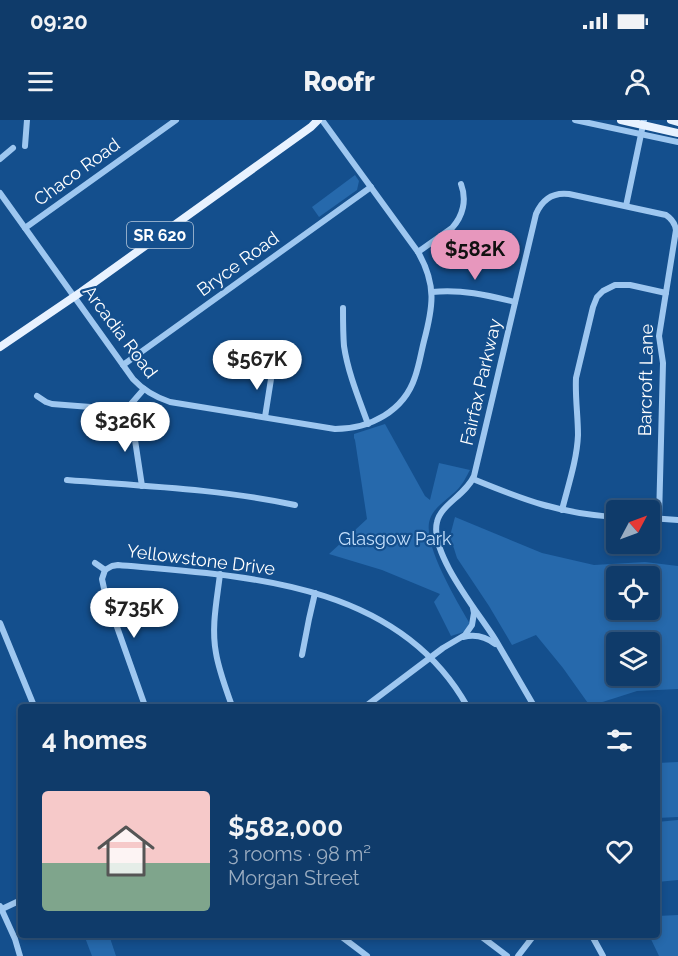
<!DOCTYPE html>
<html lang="en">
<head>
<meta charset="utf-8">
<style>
	:root { --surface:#0f3b6a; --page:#1d4672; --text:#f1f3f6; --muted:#9badc1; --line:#2f557e; --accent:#e797bd }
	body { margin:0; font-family:Raleway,sans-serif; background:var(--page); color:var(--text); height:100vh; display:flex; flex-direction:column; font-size:22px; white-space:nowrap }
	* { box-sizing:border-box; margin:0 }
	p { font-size:20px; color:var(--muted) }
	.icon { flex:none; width:33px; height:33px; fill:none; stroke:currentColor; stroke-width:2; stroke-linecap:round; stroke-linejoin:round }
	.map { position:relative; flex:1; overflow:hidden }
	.drawer { position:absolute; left:18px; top:584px; width:642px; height:234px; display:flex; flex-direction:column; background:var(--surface); border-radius:6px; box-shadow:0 3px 9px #0003,0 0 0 2px var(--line) }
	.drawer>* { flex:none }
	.needle { width:39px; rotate:49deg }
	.controls { position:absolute; left:606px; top:380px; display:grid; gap:12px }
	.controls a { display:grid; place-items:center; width:54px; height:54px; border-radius:6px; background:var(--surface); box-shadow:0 3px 9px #0003,0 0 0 2px var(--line); font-size:30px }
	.price { position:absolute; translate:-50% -51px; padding:0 14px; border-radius:21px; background:#fff; color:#222; font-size:20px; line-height:39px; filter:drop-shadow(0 2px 3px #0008) }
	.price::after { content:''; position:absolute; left:50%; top:36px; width:18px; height:14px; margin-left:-9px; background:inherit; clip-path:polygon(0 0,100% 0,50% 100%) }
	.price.active { background:var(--accent); color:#111 }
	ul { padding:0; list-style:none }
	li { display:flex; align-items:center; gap:18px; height:150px; padding:0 24px }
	li span { display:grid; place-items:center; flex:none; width:168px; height:120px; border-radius:6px; color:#555 }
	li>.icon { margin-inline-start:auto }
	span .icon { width:72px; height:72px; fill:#fffc; stroke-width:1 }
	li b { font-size:26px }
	h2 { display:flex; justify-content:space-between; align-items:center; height:72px; padding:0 24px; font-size:26px }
	.status { display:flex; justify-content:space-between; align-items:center; height:42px; padding:0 30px; background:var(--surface); direction:ltr }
	.status svg { height:16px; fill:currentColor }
	header { display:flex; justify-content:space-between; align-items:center; height:78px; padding:0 24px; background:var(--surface); font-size:27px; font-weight:800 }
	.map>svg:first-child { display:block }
</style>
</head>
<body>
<div class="status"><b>09:20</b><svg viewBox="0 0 49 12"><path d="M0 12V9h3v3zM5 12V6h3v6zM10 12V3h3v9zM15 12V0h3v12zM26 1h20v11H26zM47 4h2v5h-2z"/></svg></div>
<header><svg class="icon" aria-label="menu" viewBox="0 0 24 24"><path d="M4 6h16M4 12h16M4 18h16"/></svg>Roofr<svg class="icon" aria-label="person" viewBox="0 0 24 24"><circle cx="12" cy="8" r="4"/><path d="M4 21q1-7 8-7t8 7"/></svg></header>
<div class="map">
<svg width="678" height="836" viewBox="0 0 678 836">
	<rect width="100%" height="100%" fill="#144f8d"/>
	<g fill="#2669ac" fill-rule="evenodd">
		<polygon points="355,55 359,61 357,70 319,97 312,87"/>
		<polygon points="145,283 148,293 145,322 137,294"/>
		<path d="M385 304 425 376 430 380 439 343 470 350C466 357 463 364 457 370 448 379 434 387 430 399 421 424 460 486 473 509L451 516 434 482 440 474 382 450 329 434 367 399 355 320 354 318V314Z"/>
		<path d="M455 397 542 433 594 445 645 442 678 446V569L637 571 590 586 563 548 536 515 512 525 489 486 457 438 450 416ZM616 456H650V489H616ZM616 522H650V555H616Z"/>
		<polygon points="678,642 678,697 657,698 657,643"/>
		<polygon points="678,700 678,760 657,762 657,702"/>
		<polygon points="678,795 678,836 659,836 649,815 657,814 657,796"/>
		<polygon points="84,815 109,815 116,836 92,836"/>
	</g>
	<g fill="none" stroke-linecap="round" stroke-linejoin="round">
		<g stroke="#9ec7f0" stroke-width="6">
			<polyline points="575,0 678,22"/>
			<polyline points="25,26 27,0"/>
			<polyline points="0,39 13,28"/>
			<path d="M0 73 133 259C144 271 155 277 170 282L335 309C370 309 404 291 415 257 419 246 421 233 424 221 433 187 437 165 418 132L322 0"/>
			<polyline points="626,86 644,0"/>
			<polyline points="25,108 176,0"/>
			<path d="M418 132 452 108C463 96 467 80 461 64"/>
			<path d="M432 172C461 169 487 175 515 182"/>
			<path d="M343 188C343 201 343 214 344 226 348 253 359 279 368 304"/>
			<polyline points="123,245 371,67"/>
			<polyline points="37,276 46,282 52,284 116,289 124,292"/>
			<polyline points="124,292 130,299 133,307 142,366"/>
			<polyline points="124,292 144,269"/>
			<polyline points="265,297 271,259 267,242"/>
			<path d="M473 359C524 380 561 394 616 397"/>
			<path d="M67 360C143 366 220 369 295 385"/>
			<path d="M562 390C568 366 577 340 578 315 578 296 575 277 576 258L593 187 597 177 603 171 615 165H630L666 173"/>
			<polyline points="650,398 678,400"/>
			<polyline points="95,443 105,450"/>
			<path d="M105 450 112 446 118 445C244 456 397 461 467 586"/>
			<polyline points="105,450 102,459 105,473 145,586"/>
			<path d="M220 454C217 480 211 507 216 533 219 551 226 569 232 586"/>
			<polyline points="0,503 34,586"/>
			<path d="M463 517C475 514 485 516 495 524"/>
			<polyline points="302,535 309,499 315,473"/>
			<polyline points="366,586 443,528 465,515 472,505 474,493 473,488"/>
			<path d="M534 586C521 564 508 541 495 519 478 492 429 433 437 402 441 384 466 375 474 356L536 94C542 80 553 72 569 74L666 95C672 99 675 103 676 110L659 216 663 243 659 399"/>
			<polyline points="0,786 15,819 20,836"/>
			<polyline points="2,789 21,780"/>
			<polyline points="338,814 367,836"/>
			<polyline points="478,814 507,836"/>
			<polyline points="591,814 603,836"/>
			<polyline points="518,836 535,814"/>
		</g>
		<g stroke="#e8f2ff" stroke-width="8">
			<polyline points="621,0 678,13"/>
			<polyline points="671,0 678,2"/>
			<polyline points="0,227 81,172 311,7 318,0"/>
		</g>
	</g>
	<g text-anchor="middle" stroke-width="4.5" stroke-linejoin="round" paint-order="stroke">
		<rect fill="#144f8d" stroke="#b8cadd" stroke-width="1.5" x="127" y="102" width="66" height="26" rx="4.5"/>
		<g font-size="16" font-weight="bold" fill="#fff">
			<text x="160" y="121">SR 620</text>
		</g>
		<g font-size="18" fill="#fff" stroke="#144f8d">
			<text transform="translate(77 52) rotate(-36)" y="6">Chaco Road</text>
			<text transform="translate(238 144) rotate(-36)" y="6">Bryce Road</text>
			<text transform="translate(120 212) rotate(53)" y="6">Arcadia Road</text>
			<text transform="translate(646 260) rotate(-89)" y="6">Barcroft Lane</text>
			<text transform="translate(481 262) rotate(-77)" y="6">Fairfax Parkway</text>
			<text transform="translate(201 440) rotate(7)" y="6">Yellowstone Drive</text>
		</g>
		<g font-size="18" fill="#c5e0fc" stroke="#144f8d">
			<text x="395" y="425">Glasgow Park</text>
		</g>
	</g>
</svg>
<div class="controls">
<a><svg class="needle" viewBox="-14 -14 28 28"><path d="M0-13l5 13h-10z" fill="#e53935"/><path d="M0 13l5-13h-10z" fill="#9badc1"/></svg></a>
<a><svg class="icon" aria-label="locate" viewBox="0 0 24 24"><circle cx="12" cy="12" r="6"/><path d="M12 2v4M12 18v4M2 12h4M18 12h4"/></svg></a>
<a><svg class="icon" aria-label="layers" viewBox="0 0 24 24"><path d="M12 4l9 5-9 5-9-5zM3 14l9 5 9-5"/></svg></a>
</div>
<b class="price active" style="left:475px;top:161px">$582K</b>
<b class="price" style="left:257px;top:271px">$567K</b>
<b class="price" style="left:125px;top:333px">$326K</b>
<b class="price" style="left:134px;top:519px">$735K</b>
<section class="drawer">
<h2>4 homes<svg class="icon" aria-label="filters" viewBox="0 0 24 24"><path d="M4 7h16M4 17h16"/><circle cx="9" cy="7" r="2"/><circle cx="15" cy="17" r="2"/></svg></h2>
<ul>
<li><span style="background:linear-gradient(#f6c9c9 60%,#7fa58c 0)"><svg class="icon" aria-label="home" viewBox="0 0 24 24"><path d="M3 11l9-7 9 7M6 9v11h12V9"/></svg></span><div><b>$582,000</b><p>3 rooms · 98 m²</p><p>Morgan Street</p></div><svg class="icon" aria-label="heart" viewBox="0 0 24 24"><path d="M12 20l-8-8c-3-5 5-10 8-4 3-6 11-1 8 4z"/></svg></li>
</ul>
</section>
</div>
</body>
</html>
